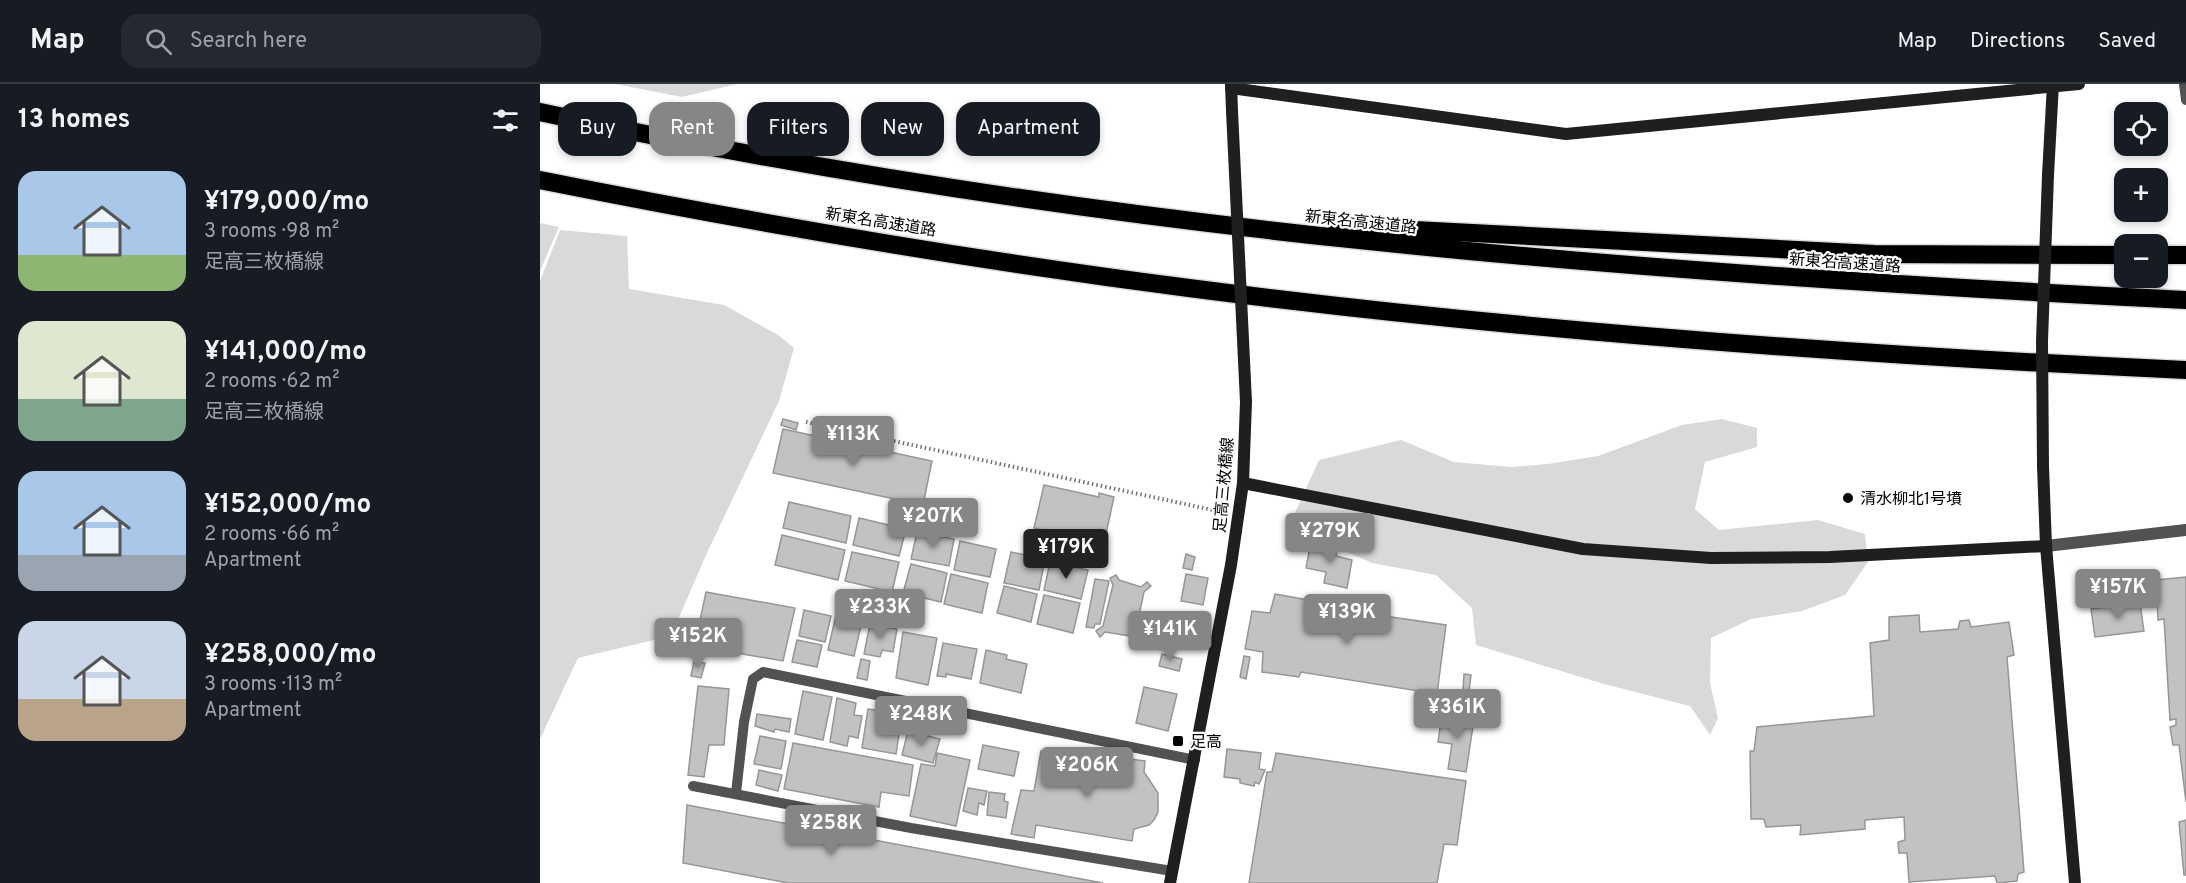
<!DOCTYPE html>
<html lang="en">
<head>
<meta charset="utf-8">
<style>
	:root { --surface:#171b24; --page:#242831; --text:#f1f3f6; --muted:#9ea1a6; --line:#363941; --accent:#858687 }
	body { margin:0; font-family:Overpass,"Noto Sans JP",sans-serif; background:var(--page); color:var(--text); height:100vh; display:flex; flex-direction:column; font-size:22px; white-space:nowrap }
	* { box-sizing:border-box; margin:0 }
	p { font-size:20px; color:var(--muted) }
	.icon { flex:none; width:33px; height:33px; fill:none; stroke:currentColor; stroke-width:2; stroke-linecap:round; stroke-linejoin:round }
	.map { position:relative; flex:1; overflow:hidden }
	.details { display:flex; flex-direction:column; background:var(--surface); width:540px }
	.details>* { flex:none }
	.banner { position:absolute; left:18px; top:18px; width:570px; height:54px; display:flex; gap:12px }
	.buttons { position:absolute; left:1574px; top:18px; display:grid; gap:12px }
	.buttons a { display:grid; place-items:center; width:54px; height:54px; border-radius:12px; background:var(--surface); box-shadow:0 3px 9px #0003; font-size:30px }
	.price { position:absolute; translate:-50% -51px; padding:0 14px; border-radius:6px; background:var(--accent); color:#fff; font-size:20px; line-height:39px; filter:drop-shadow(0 2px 3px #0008) }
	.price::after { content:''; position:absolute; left:50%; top:36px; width:18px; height:14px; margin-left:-9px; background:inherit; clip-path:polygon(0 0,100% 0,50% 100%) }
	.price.selected { background:#222; color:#fff }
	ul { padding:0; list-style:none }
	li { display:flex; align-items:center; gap:18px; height:150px; padding:0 18px }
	li span { display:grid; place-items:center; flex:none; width:168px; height:120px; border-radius:18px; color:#555 }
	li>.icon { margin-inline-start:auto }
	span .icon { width:72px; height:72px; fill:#fffc; stroke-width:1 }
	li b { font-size:26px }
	h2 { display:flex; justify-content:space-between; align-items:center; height:72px; padding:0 18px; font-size:26px }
	.tag { padding:0 21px; border-radius:18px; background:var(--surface); box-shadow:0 3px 9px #0003; font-size:21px; line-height:54px }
	.tag.selected { background:var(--accent); color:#fff }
	header { display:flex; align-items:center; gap:36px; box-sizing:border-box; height:84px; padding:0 30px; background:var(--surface); border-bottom:2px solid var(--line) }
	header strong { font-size:28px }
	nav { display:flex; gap:33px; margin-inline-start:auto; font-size:21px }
	.search { width:420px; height:54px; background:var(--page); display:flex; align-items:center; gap:15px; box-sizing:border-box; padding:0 21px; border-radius:18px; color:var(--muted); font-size:22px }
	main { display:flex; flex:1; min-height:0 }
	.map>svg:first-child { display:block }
</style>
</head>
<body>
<header>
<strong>Map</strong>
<div class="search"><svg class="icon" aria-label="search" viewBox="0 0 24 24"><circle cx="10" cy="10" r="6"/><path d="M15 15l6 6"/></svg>Search here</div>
<nav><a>Map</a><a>Directions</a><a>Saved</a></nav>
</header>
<main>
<section class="details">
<h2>13 homes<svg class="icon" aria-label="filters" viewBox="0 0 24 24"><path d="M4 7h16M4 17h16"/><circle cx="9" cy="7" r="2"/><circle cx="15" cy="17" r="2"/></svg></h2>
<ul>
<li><span style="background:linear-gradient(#a9c7e8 70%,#8fb573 0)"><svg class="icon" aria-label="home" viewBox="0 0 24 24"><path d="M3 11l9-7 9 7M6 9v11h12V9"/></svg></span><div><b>¥179,000/mo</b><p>3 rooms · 98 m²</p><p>足高三枚橋線</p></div></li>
<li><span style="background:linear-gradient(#dfe7d0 65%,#7fa58c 0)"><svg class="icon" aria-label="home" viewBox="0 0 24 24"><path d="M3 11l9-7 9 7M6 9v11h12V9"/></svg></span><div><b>¥141,000/mo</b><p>2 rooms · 62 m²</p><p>足高三枚橋線</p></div></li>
<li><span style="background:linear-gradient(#a9c7e8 70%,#9aa5b1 0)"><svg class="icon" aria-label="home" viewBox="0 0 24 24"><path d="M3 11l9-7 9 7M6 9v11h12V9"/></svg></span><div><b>¥152,000/mo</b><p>2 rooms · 66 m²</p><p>Apartment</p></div></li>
<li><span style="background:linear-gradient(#c9d6e8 65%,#b9a48a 0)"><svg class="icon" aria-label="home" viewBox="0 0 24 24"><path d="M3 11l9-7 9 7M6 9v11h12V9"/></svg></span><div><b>¥258,000/mo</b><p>3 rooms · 113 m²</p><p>Apartment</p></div></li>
</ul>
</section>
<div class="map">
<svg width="1646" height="799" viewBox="0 0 1646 799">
	<rect width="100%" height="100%" fill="#fff"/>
	<g fill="#d9d9d9">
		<polygon points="75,0 197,0 142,13"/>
		<polygon points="0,139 19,143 0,187"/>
		<polygon points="20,146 87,152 89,205 184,221 238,251 254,264 239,317 166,471 131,552 38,574 0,655 0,197"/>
		<polygon points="1182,335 1217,344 1217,363 1165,378 1155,425 1179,446 1278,436 1325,450 1328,478 1305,511 1262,527 1211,535 1171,554 1170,599 1178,634 1170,651 1150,622 1064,600 936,561 932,524 896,491 832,479 749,442 779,376 861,356 914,378 971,383 1008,380 1058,372 1142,341"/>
	</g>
	<g fill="#c2c2c2" stroke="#969696" stroke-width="1.5">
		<polygon points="243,335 258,339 256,346 241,341"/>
		<polygon points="243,345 392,377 383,421 233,389"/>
		<polygon points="504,401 559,413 559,409 574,413 564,459 494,444"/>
		<polygon points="249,418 311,432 306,459 243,444"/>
		<polygon points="319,434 366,445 359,472 313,461"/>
		<polygon points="377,448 414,455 409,482 371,475"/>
		<polygon points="242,451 305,466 298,496 235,481"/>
		<polygon points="420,457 456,465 450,493 414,486"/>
		<polygon points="771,458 797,463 796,472 812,476 807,504 784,499 786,488 766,484"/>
		<polygon points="312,468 359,478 352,508 305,497"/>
		<polygon points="471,468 505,475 499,506 464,499"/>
		<polygon points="646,470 655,473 652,486 643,484"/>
		<polygon points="510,478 548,486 541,515 504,506"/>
		<polygon points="371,480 407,489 401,518 363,509"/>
		<polygon points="411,490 448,499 442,529 404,520"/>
		<polygon points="646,490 668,494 663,521 641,517"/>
		<polygon points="576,491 579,496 601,503 607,498 611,502 604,508 595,550 600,557 595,559 590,552 565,548 560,553 556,547 563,542 573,501 570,494"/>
		<polygon points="1646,493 1646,718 1639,661 1633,661 1630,643 1636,641 1636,635 1630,636 1624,535 1618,536 1616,496"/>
		<polygon points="1607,494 1610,516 1562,522 1560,508 1587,506 1586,496"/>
		<polygon points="555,495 569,497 560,540 555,540 554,544 546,543"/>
		<polygon points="464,502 497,510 491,538 457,529"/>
		<polygon points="166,508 255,524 243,577 168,564 167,572 157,571 159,564 154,564"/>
		<polygon points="735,510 768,516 768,521 906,541 897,610 761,588 759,593 722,588 723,568 705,565 712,527 730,529"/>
		<polygon points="504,511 540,519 533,549 497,540"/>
		<polygon points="1600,519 1604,547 1555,553 1551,525"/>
		<polygon points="298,522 310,524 307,535 322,537 314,572 288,566"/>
		<polygon points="264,526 291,532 285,558 259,552"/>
		<polygon points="1379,531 1380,548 1418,545 1420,537 1429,536 1431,543 1469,538 1474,571 1467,573 1484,788 1478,790 1477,797 1457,799 1455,792 1369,798 1367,769 1359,769 1358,758 1365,756 1364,733 1325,736 1325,745 1260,751 1261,741 1226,743 1224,735 1211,735 1210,667 1214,667 1217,643 1334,632 1330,559 1349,556 1349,533"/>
		<polygon points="330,540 357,545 353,568 342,566 340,573 324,570"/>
		<polygon points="363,548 397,554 388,601 356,594"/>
		<polygon points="257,556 282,561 277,583 252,578"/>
		<polygon points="403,559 437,565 431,595 406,590 406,593 397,592"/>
		<polygon points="446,566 467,571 466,575 487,580 481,609 440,599"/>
		<polygon points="622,570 642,575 639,587 619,582"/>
		<polygon points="704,572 710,573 706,595 700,593"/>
		<polygon points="321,575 330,577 327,596 317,594"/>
		<polygon points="154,577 165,579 161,594 151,592"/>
		<polygon points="924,590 931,591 929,608 923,606"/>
		<polygon points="158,602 189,605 184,661 169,661 164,693 148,691"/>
		<polygon points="604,603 637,610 628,647 596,639"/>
		<polygon points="263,607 292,613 283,656 255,650"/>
		<polygon points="920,611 933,613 930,628 918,625"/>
		<polygon points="297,614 316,619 314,631 322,632 318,654 309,652 307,662 290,658"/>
		<polygon points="328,625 362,630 356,670 322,664"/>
		<polygon points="217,630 251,635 249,648 235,645 234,648 215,642"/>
		<polygon points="902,631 934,636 926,688 908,685 912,660 898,658"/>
		<polygon points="368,647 400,655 393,679 362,671"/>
		<polygon points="220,652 246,657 241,685 214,680"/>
		<polygon points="253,659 373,681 369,712 341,708 339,723 244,705"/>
		<polygon points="443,661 479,668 474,692 438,685"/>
		<polygon points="687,665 721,669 719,685 725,686 719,700 715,698 714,702 700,699 700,695 684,693"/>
		<polygon points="501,667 589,684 590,675 605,677 604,688 618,709 618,728 614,736 609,741 594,745 592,757 496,741 494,754 471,750 481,706 494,707"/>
		<polygon points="397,669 430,676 416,742 370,732 381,680 395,682"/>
		<polygon points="736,669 926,697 917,761 904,760 897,799 709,799 727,688 732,688"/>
		<polygon points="219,686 242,691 238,707 216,701"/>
		<polygon points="428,704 447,707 444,721 439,719 437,731 423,727"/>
		<polygon points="449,708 465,710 464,717 468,718 466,734 447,731"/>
		<polygon points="147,721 563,799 248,799 143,779"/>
		<polygon points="1646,736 1646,791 1644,791 1639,738"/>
	</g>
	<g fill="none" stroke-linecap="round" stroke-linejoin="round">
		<g stroke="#dbdbdb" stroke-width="21">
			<g id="highway">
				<path d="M0 28C541 146 1095 189 1646 216"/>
				<path d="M0 96C215 139 432 176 649 204 980 247 1313 271 1646 286"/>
				<polyline points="797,142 1334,170 1584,171"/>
				<polyline points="1617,171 1646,171"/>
			</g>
		</g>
		<polyline stroke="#747474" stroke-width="4" stroke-dasharray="1.5 3" stroke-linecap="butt" points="266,338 682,428"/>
		<g stroke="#525252" stroke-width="10">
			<polyline points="1644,0 1646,16"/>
			<polyline points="153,702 371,744 632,787"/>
			<polyline points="196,709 204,638 213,595 223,588 655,676"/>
		</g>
		<polyline stroke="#525252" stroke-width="12" points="1506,462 1646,446"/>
		<g stroke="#1f1f1f" stroke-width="12">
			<polyline points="691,0 692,27"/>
			<polyline points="691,4 1026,50 1539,0"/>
			<polyline points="1508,91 1513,0"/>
			<polyline points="1503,382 1506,462 1535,799"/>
			<polyline points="703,399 1043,465 1171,474 1290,473 1506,462"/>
			<polyline points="630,799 691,481 703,399 706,318"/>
		</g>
		<use href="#highway" stroke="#000" stroke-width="18"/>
		<g stroke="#1f1f1f" stroke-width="12">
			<polyline points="692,27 706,318"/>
			<polyline points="1503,382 1502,257 1508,91"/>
		</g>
	</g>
	<g fill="#000" stroke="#fff" stroke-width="2">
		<circle cx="1308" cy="414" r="6"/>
		<rect x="632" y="651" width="12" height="12" rx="3"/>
	</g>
	<g text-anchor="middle" stroke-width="4.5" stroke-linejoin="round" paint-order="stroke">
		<g font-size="16" fill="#000" stroke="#fff">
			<text transform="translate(341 137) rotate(9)" y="6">新東名高速道路</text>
			<text transform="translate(821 137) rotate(6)" y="6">新東名高速道路</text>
			<text transform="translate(1305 178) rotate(4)" y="6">新東名高速道路</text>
			<text transform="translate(683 401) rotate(-85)" y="6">足高三枚橋線</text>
		</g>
		<g font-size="16" fill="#000" stroke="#fff" text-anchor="start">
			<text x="1320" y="420">清水柳北1号墳</text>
			<text x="650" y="663">足高</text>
		</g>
	</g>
</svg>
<div class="buttons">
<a><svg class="icon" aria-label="locate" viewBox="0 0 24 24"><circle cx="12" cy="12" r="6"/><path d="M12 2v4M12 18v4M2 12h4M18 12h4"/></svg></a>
<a>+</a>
<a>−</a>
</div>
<b class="price" style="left:313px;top:383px">¥113K</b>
<b class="price" style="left:393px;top:465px">¥207K</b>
<b class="price" style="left:790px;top:480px">¥279K</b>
<b class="price selected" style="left:526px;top:496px">¥179K</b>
<b class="price" style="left:1578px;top:536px">¥157K</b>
<b class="price" style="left:340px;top:556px">¥233K</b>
<b class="price" style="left:807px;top:561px">¥139K</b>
<b class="price" style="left:630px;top:578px">¥141K</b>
<b class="price" style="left:158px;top:585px">¥152K</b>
<b class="price" style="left:917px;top:656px">¥361K</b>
<b class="price" style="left:381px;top:663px">¥248K</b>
<b class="price" style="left:547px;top:714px">¥206K</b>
<b class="price" style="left:291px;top:772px">¥258K</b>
<div class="banner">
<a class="tag">Buy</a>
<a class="tag selected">Rent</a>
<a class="tag">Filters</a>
<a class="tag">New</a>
<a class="tag">Apartment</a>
</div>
</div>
</main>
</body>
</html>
